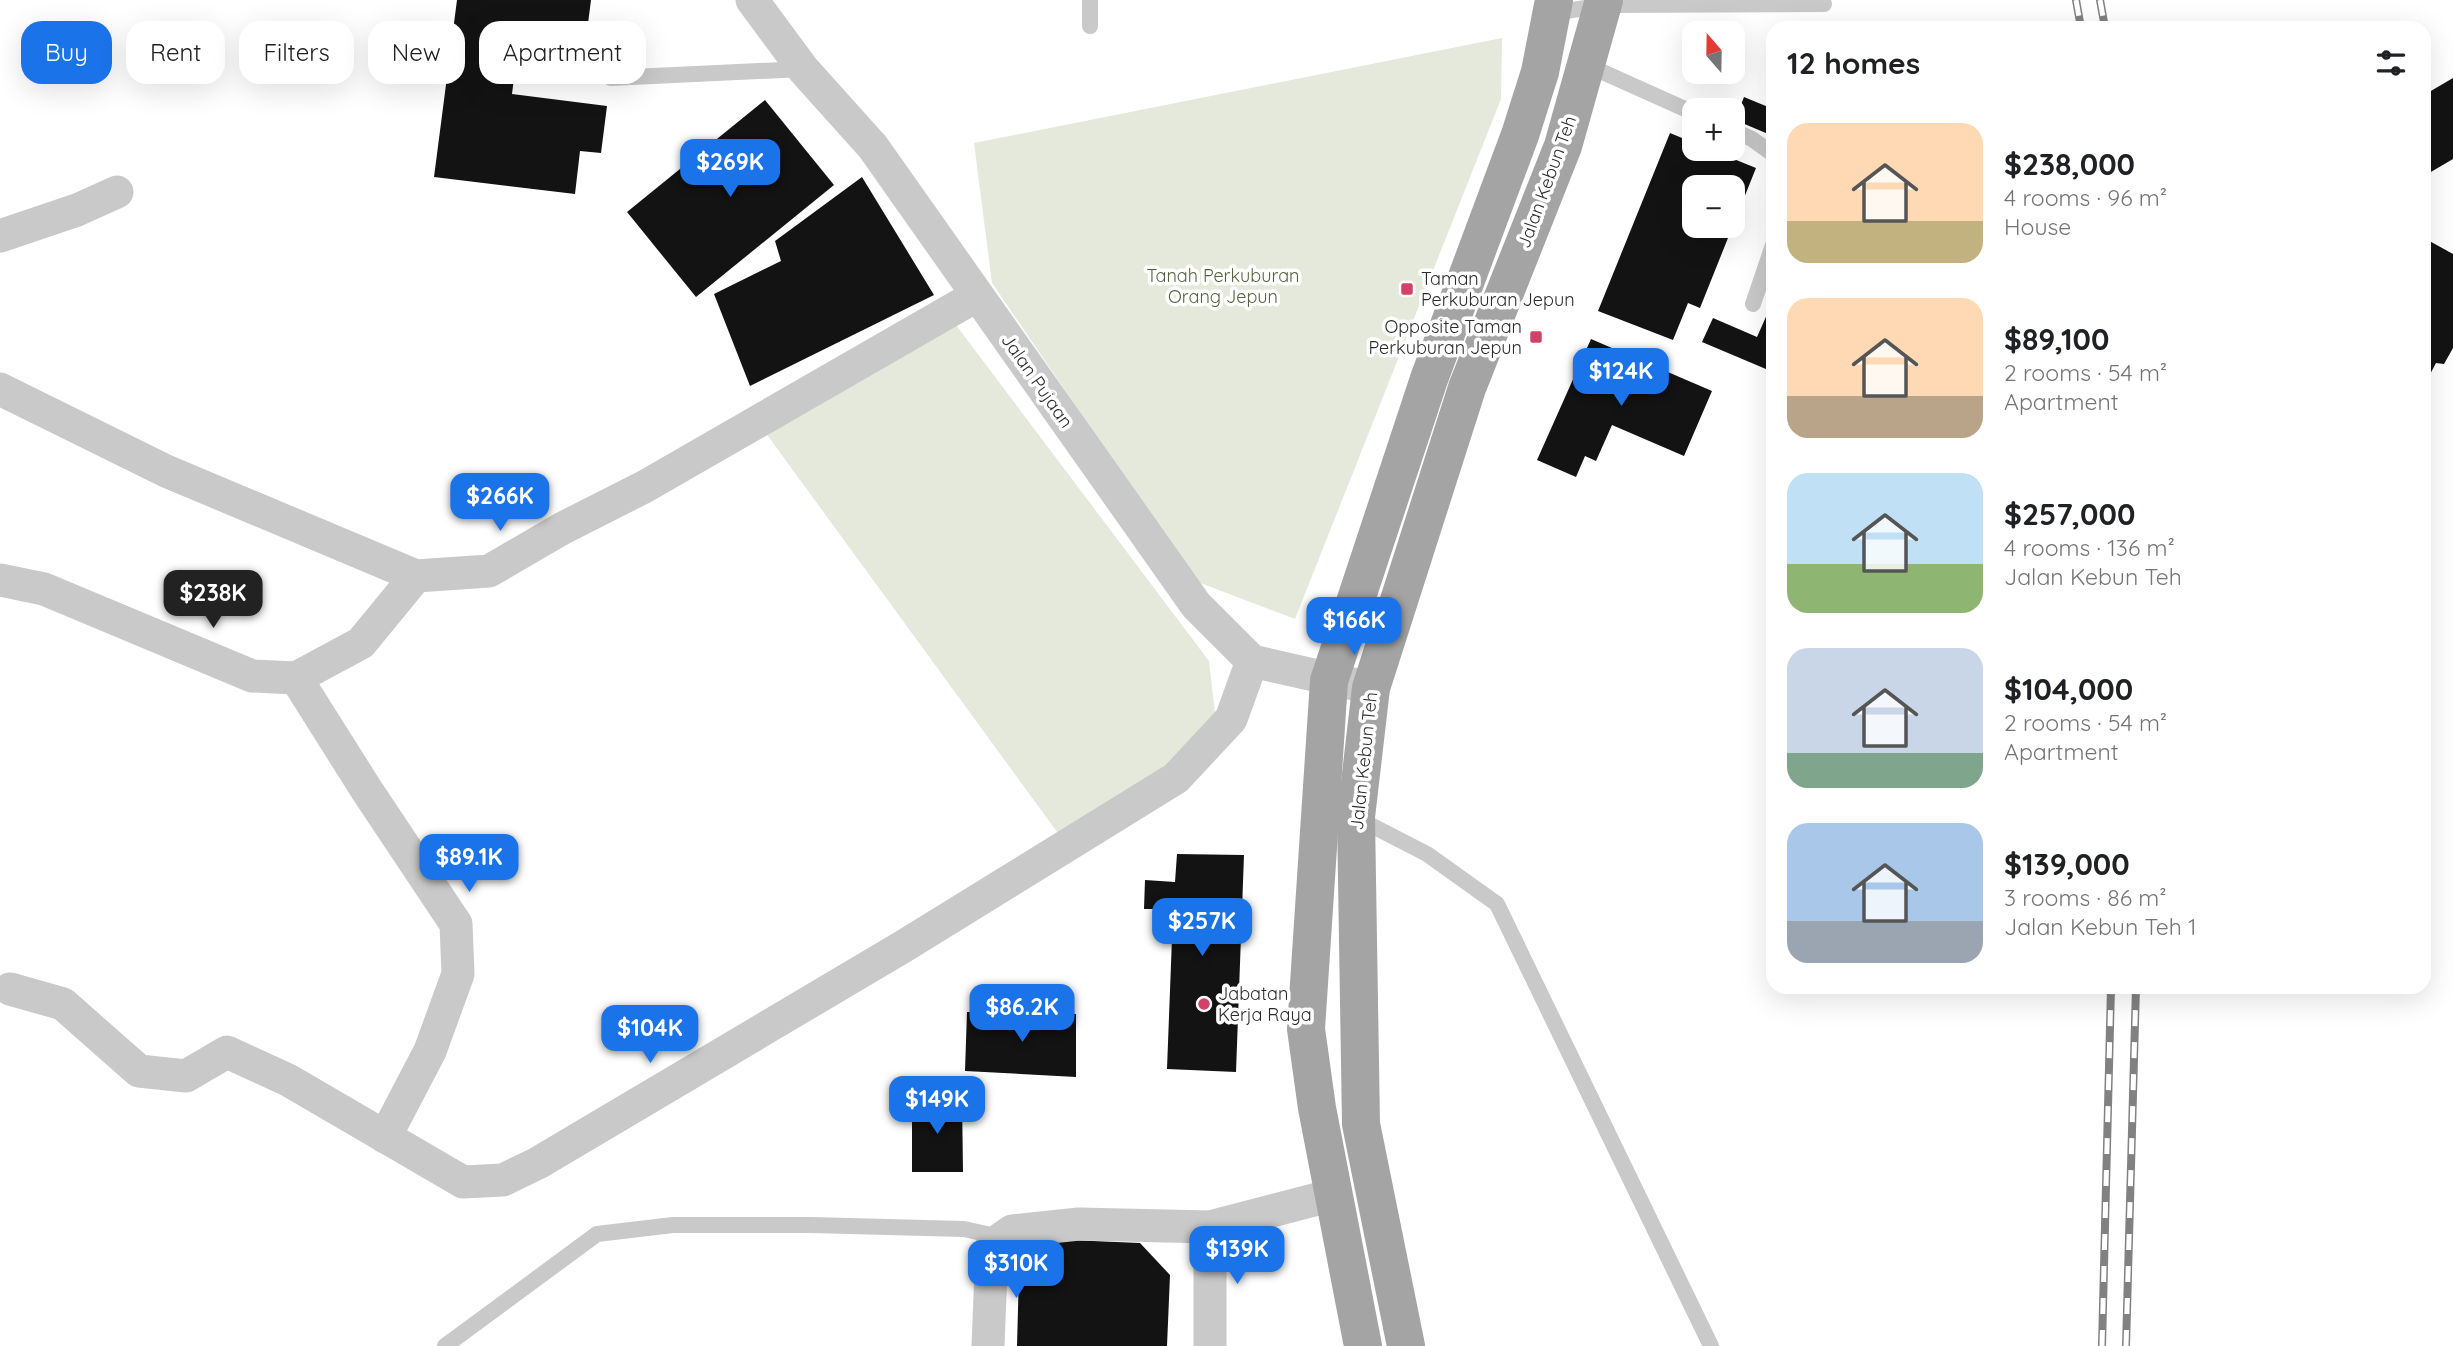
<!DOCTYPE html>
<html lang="en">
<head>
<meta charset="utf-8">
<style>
	:root { --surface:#fff; --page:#f2f2f2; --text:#202124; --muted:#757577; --accent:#1a73e8 }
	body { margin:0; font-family:Quicksand,sans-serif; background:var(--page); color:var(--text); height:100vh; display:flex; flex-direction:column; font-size:26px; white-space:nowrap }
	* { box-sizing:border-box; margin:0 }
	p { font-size:23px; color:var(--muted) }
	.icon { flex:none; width:38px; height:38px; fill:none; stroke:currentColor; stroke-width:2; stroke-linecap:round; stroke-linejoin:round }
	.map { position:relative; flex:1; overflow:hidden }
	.details { position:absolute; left:1766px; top:21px; width:665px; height:973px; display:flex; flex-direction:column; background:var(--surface); border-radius:21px; box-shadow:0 7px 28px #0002 }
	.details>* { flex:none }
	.guide { position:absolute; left:21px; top:21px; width:665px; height:63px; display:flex; gap:14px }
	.needle { width:46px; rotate:340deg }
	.buttons { position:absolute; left:1682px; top:21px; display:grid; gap:14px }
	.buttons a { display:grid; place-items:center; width:63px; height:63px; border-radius:14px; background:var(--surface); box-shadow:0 7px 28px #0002; font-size:35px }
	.price { position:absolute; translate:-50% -60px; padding:0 16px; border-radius:14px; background:var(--accent); color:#fff; font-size:23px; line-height:46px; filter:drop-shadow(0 2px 4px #0008) }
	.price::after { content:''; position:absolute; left:50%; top:42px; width:21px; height:16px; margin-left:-10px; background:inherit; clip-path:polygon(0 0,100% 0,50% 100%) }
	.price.selected { background:#222; color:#fff }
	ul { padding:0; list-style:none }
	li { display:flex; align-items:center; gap:21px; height:175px; padding:0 21px }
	li span { display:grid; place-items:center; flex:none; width:196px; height:140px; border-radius:21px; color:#555 }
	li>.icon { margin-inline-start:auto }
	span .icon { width:84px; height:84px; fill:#fffc; stroke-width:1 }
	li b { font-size:30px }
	h2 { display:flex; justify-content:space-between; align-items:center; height:84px; padding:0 21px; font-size:30px }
	.tag { padding:0 24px; border-radius:21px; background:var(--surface); box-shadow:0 7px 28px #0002; font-size:24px; line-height:63px }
	.tag.selected { background:var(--accent); color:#fff }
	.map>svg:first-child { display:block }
</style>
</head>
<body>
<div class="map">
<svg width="2453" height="1346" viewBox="0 0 2453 1346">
	<rect width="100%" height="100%" fill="#fff"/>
	<g fill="#e5e9db">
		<polygon points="1502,38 1501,99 1295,619 1195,581 992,283 974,143"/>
		<polygon points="950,317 1209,661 1217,731 1060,836 765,432"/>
	</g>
	<g fill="#131313" fill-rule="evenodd">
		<polygon points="457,0 591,0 584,55 518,46 512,94 607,106 601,153 580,151 575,194 434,177"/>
		<polygon points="2453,78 2453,159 2424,176 2424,95"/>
		<polygon points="1744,97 1773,109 1773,136 1735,120"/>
		<polygon points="765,100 834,185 696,297 627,212"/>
		<path d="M1670 133 1694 143V149H1709L1756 168 1700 308 1688 303 1673 340 1598 311ZM1694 187H1732V226H1694Z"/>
		<polygon points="862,177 934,295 750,386 714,294 781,261 775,241"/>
		<polygon points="2424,238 2453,254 2453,348 2444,364 2436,363 2427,380 2424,378"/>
		<polygon points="1773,301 1773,372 1702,342 1713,318 1757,337"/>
		<polygon points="1591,339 1712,391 1684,456 1612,425 1596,461 1585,456 1576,477 1537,460"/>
		<polygon points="1177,854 1244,855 1236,1072 1167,1069 1172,938 1157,938 1158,909 1144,909 1145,880 1175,882"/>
		<polygon points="967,1012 1076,1014 1076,1077 965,1071"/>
		<polygon points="962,1099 963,1172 912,1172 912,1100"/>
		<polygon points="1045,1239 1140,1243 1170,1275 1167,1346 1017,1346 1019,1272"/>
	</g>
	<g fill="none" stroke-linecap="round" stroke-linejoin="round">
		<g stroke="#c9c9c9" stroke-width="16">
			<polyline points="1553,13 1604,5 1824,4"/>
			<polyline points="1090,26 1090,0"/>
			<polyline points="1587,65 1694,113"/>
			<polyline points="611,78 803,69"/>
			<polyline points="1732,130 1752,139 1773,154"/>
			<polyline points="1753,304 1773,245"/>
			<polyline points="1357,818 1427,854 1497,904 1711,1346"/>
			<polyline points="445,1346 597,1234 673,1225 811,1225 964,1229 1000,1237"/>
		</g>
		<g stroke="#c9c9c9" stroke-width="33">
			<polyline points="752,0 803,69 873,147 1196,605 1252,661 1371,688"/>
			<polyline points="0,236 77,210 117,192"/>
			<polyline points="0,389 166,471 416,576 489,571 563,528 644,487 976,296"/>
			<polyline points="0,580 44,589 252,676 296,678 361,643 416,576"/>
			<polyline points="296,678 366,789 456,924 458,974 430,1051 385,1137"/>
			<polyline points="10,989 63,1004 139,1071 186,1076 227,1052 288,1080 463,1182 503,1180 538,1163 904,946 1176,778 1231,719 1252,661"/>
			<polyline points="1210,1227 1210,1346"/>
			<polyline points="988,1346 992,1245 1012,1231 1079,1224 1210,1227 1333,1195"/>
		</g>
		<g stroke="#a4a4a4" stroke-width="38">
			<polyline points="1363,1346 1317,1108 1306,1029 1329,681 1429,379 1520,135 1540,72 1554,0"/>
			<polyline points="1406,1346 1361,1124 1356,817 1371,688 1467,388 1563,146 1604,0"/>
		</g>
		<g stroke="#818181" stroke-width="8">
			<g id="rail">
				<polyline points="2076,0 2081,28"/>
				<polyline points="2100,0 2105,28"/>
				<polyline points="2102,1346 2111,987"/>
				<polyline points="2126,1346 2136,987"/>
			</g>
		</g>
		<use href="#rail" stroke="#fff" stroke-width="5" stroke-dasharray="16" stroke-linecap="butt"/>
	</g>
	<g fill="#d14168" stroke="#fff" stroke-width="2.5">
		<rect x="1400" y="282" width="14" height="14" rx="3.5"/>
		<rect x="1529" y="330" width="14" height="14" rx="3.5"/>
		<circle cx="1204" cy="1004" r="7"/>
	</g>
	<g text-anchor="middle" stroke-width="7" stroke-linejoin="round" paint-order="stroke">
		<g font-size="18" fill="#2c2c2c" stroke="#fff">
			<text transform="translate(1547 182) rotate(-70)" y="6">Jalan Kebun Teh</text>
			<text transform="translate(1037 381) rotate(55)" y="6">Jalan Pujaan</text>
			<text transform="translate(1364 761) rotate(-84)" y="6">Jalan Kebun Teh</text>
		</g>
		<g font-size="18" fill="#57633f" stroke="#fff">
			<text x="1223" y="282">Tanah Perkuburan<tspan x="1223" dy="21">Orang Jepun</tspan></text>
		</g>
		<g font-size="18" fill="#2c2c2c" stroke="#fff" text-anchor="start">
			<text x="1421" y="285">Taman<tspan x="1421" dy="21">Perkuburan Jepun</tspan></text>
			<text x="1522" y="333" text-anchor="end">Opposite Taman<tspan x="1522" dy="21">Perkuburan Jepun</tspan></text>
			<text x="1218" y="1000">Jabatan<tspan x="1218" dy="21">Kerja Raya</tspan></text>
		</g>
	</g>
</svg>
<div class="buttons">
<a><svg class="needle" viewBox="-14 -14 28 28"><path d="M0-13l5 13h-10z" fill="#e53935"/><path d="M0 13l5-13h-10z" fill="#757577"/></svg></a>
<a>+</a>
<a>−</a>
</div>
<b class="price" style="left:730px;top:199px">$269K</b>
<b class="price" style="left:1621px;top:408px">$124K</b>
<b class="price" style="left:500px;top:533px">$266K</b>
<b class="price selected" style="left:213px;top:630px">$238K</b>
<b class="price" style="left:1354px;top:657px">$166K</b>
<b class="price" style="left:469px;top:894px">$89.1K</b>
<b class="price" style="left:1202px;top:958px">$257K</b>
<b class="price" style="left:1022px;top:1044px">$86.2K</b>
<b class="price" style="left:650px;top:1065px">$104K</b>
<b class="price" style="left:937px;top:1136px">$149K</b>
<b class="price" style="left:1237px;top:1286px">$139K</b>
<b class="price" style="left:1016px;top:1300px">$310K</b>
<div class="guide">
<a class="tag selected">Buy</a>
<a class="tag">Rent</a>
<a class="tag">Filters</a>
<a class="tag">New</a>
<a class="tag">Apartment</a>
</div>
<section class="details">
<h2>12 homes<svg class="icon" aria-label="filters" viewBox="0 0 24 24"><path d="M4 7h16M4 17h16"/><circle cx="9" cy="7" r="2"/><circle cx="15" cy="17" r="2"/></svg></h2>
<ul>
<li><span style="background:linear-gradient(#ffd9b3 70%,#c2b280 0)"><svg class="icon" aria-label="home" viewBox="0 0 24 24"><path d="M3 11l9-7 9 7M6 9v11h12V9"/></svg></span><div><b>$238,000</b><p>4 rooms · 96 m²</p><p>House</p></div></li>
<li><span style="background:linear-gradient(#ffd9b3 70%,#b9a48a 0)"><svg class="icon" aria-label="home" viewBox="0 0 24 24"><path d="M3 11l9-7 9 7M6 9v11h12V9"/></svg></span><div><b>$89,100</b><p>2 rooms · 54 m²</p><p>Apartment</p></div></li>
<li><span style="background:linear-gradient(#bfe0f5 65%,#8fb573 0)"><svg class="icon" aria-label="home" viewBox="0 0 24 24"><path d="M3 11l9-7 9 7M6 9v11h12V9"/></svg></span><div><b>$257,000</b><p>4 rooms · 136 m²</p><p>Jalan Kebun Teh</p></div></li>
<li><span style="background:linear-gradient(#c9d6e8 75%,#7fa58c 0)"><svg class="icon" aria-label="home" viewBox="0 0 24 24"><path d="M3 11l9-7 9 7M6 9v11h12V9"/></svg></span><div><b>$104,000</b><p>2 rooms · 54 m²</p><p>Apartment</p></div></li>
<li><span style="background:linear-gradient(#a9c7e8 70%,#9aa5b1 0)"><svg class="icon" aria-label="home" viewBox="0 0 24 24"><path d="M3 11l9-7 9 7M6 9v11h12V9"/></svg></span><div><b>$139,000</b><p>3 rooms · 86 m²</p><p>Jalan Kebun Teh 1</p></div></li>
</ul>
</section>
</div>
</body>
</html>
